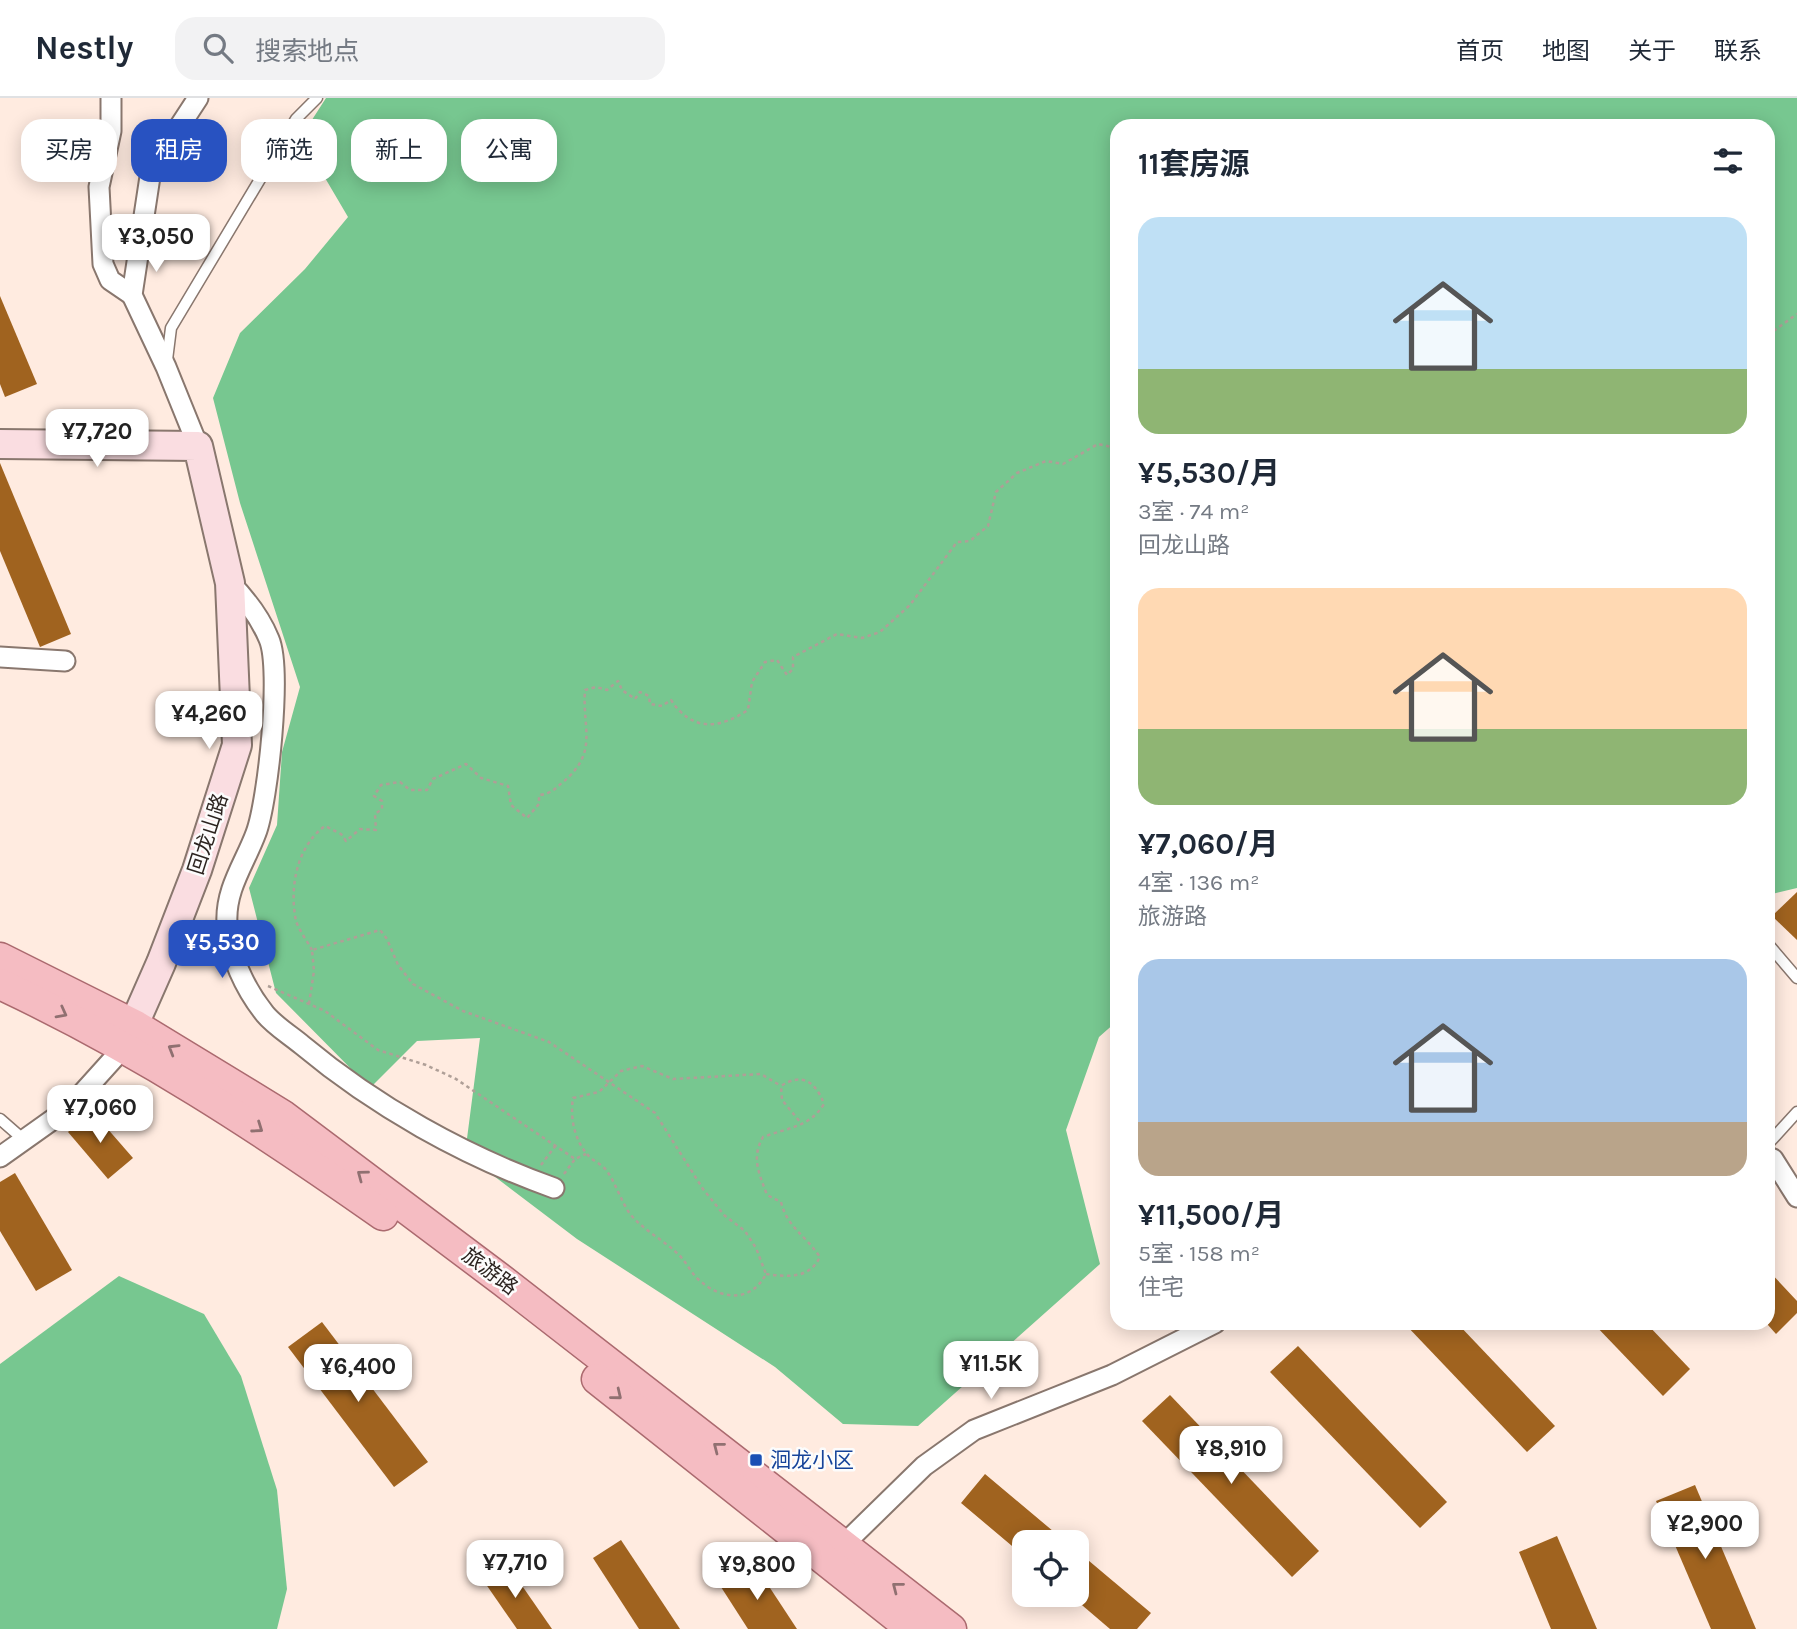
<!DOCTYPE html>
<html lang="zh">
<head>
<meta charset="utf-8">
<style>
	:root { --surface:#fff; --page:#f2f2f3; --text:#1f2937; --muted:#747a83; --line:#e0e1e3; --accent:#2852c1 }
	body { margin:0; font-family:Karla,"Noto Sans SC",sans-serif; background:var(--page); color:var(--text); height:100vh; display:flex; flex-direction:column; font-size:26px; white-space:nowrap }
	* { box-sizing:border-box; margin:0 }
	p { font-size:23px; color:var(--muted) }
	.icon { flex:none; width:38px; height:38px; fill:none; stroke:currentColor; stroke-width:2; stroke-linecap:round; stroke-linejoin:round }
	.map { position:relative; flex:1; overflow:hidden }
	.side { position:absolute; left:1110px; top:21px; width:665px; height:1211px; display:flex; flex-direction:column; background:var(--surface); border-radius:21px; box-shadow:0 4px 18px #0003 }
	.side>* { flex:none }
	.banner { position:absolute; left:21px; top:21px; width:665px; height:63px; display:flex; gap:14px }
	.tools { position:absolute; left:1012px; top:1432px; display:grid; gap:14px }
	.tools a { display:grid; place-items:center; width:77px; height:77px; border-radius:14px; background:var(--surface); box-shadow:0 4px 18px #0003; font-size:35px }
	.price { position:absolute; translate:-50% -60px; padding:0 16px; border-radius:14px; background:#fff; color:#222; font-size:23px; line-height:46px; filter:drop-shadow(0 2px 4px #0008) }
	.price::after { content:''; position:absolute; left:50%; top:42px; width:21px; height:16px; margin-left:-10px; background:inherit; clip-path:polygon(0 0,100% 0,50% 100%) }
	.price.on { background:var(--accent); color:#fff }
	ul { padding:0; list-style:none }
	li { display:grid; align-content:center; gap:14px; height:371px; padding:0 28px }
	li span { display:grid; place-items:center; height:217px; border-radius:21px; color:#555 }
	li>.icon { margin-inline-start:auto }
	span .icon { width:126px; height:126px; fill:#fffc; stroke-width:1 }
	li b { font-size:30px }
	h2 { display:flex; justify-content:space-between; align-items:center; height:84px; padding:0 28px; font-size:30px }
	.chip { padding:0 24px; border-radius:21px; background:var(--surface); box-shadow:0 4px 18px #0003; font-size:24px; line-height:63px }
	.chip.on { background:var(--accent); color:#fff }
	header { display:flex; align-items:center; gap:42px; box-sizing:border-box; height:98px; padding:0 35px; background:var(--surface); border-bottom:2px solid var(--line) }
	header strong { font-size:33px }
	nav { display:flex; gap:38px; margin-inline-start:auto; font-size:24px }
	.search { width:490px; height:63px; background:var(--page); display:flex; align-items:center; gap:18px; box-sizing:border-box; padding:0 24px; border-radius:21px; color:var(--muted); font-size:26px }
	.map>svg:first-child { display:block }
</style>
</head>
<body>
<header>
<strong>Nestly</strong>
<div class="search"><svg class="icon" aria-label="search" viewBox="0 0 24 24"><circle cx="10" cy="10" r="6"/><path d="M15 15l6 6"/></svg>搜索地点</div>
<nav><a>首页</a><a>地图</a><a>关于</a><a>联系</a></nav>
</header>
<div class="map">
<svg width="1797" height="1531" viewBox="0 0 1797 1531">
	<rect width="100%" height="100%" fill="#ffebe0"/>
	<g fill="#77c790">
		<polygon points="326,0 1797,0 1797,790 1768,797 1768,28 1116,28 1116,924 1099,939 1066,1032 1100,1166 918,1328 843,1326 775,1269 577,1141 465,1056 480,940 417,943 370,990 276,895 249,790 277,727 282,654 300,589 240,405 213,300 240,235 305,171 348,119 301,39"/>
		<polygon points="119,1178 204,1216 241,1278 277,1392 287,1491 277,1531 0,1531 0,1266"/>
	</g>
	<g fill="#a0631f">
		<polygon points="0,198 37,286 5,299 0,286"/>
		<polygon points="0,365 71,536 40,549 0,453"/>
		<polygon points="1797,794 1797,842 1772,818"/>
		<polygon points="92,1013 133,1060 108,1081 68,1034"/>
		<polygon points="15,1075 72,1172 36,1193 0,1133 0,1084"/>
		<polygon points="1768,1172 1797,1203 1797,1215 1776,1236 1768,1227"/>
		<polygon points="322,1224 428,1364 394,1389 288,1249"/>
		<polygon points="1404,1225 1457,1225 1555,1328 1527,1354"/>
		<polygon points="1593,1225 1646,1225 1690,1271 1663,1298"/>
		<polygon points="1298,1248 1447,1404 1420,1430 1270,1274"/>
		<polygon points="1170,1297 1319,1453 1292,1479 1142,1323"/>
		<polygon points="985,1376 1066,1444 1024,1444 1024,1458 961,1405"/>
		<polygon points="1695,1387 1756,1531 1711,1531 1656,1403"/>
		<polygon points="1557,1438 1597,1531 1551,1531 1519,1454"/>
		<polygon points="621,1442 680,1531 639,1531 593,1460"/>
		<polygon points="1076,1452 1151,1515 1137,1531 1110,1531 1076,1502"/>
		<polygon points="507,1466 552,1531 517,1531 483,1482"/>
		<polygon points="755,1467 797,1531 748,1531 721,1489"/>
	</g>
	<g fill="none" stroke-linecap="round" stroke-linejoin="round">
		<g stroke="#89776e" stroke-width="13">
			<g id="lane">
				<polyline points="167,262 171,230 296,21 317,0"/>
				<polyline points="1768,846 1797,880"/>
				<polyline points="0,1021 24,1042"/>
				<polyline points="1768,1046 1797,1014"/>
			</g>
		</g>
		<g stroke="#89776e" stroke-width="23">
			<g id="street">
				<polyline points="111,0 111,33 99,89 103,166 110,182 132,197"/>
				<polyline points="198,0 151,72 132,197 166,269 198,348"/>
				<path d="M230 485C246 501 260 519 269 541 282 571 268 703 256 735 245 765 225 791 227 825 229 857 245 891 265 916 275 928 290 937 302 947 375 1008 464 1058 554 1090"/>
				<polyline points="0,559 65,563"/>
				<polyline points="0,1059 69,1010 124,949"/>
				<polyline points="1768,1059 1773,1061 1797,1099"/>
				<polyline points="835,1455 924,1368 974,1332 1112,1277 1215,1225"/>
			</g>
		</g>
		<g stroke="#89776e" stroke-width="32">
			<polyline id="secondary" points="0,346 198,348 230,485 237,647 197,772 161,865 124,949"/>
		</g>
		<g stroke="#ab6a6f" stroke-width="33">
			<g id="primary">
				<polyline points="0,860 136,928 282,1017 503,1183 951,1531"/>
				<path d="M0 886C139 951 258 1029 383 1117"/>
				<polyline points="597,1281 912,1531"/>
			</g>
		</g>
		<g stroke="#af9f97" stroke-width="2.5" stroke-dasharray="3.5 3.5" stroke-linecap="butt">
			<polyline points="1768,237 1797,216"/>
			<path d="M312 852C307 843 299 832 296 823 289 789 297 748 325 728L341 736 346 743 360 731 376 732 375 716 382 711V703L374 698 381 687 400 684 410 692H427L433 681 466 666 481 680 508 688 511 707 527 720 539 706V697C550 696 555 691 563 684 599 654 582 631 585 592L596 589 607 592 618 583 622 592 635 601 640 594 649 598 650 606 662 608 671 602C692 634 719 631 748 612L752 584 765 564 777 562 787 577 793 571V559L837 536 862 540 880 534 910 507 957 444 970 443 988 428 996 394 1017 375 1046 363 1063 366 1098 346 1116 350"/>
			<polyline points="268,888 325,913 378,952 426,967 456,981 575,1061 586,1056"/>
			<path d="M309 906 314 873 312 852 380 832 387 841 398 867 413 886 463 913 549 944 655 1015 703 1091 724 1117 745 1133 756 1150 766 1176C751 1205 721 1202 699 1182 691 1175 687 1165 679 1157 664 1142 644 1133 630 1116 621 1103 616 1086 607 1073 602 1066 592 1063 587 1056 574 1041 570 1019 573 1000L599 994 621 973 642 968 673 981 761 976 781 988"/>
			<polyline points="541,1067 556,1047"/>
			<polyline points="564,1076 575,1061"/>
			<path d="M766 1176C788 1179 809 1181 820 1159 805 1137 787 1129 781 1104L767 1097C759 1075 751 1060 763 1039 787 1030 810 1029 824 1006 816 984 802 974 781 988L782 1002 801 1025"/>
		</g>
		<use href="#lane" stroke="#fff" stroke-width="10"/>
		<use href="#street" stroke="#fff" stroke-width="19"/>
		<use href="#secondary" stroke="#fadde1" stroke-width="28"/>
		<use href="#primary" stroke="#f5bcc2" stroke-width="30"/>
	</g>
	<defs><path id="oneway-chevron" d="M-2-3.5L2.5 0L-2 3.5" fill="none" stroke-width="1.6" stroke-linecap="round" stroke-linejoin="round" transform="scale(1.75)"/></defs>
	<g stroke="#907071">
		<use href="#oneway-chevron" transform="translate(62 915) rotate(28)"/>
		<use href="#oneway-chevron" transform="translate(173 951) rotate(-149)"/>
		<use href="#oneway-chevron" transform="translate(258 1030) rotate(35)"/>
		<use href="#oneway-chevron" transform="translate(362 1077) rotate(-143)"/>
		<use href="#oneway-chevron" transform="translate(617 1297) rotate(39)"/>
		<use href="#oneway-chevron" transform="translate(718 1349) rotate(-142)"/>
		<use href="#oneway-chevron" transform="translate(897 1489) rotate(-142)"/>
	</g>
	<rect fill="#1a4fb4" stroke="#fcfcfc" stroke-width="2.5" x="749" y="1355" width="14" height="14" rx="3.5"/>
	<g text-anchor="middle" stroke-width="5" stroke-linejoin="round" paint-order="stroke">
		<g font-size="21" fill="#2c2420" stroke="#fcfcfc">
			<text transform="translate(208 736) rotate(-72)" y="7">回龙山路</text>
			<text transform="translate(490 1173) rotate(37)" y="7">旅游路</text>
		</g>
		<g font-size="21" fill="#164399" stroke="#fcfcfc" text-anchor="start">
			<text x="770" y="1369">洄龙小区</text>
		</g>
	</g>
</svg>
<div class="tools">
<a><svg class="icon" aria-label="locate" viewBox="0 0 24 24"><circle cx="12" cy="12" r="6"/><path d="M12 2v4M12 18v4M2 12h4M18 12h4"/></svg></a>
</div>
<b class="price" style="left:156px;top:176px">¥3,050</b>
<b class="price" style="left:97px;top:371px">¥7,720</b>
<b class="price" style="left:209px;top:653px">¥4,260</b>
<b class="price on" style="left:222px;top:882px">¥5,530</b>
<b class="price" style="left:100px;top:1047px">¥7,060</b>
<b class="price" style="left:991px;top:1303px">¥11.5K</b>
<b class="price" style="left:358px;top:1306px">¥6,400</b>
<b class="price" style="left:1231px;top:1388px">¥8,910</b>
<b class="price" style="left:1705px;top:1463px">¥2,900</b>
<b class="price" style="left:515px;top:1502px">¥7,710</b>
<b class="price" style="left:757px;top:1504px">¥9,800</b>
<div class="banner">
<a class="chip">买房</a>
<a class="chip on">租房</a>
<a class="chip">筛选</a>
<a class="chip">新上</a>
<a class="chip">公寓</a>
</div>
<section class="side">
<h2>11套房源<svg class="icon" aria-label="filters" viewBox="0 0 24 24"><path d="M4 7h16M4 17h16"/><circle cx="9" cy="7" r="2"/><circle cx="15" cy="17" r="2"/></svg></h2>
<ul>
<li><span style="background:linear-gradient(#bfe0f5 70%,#8fb573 0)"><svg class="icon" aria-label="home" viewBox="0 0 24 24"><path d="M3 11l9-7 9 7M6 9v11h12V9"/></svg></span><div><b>¥5,530/月</b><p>3室 · 74 m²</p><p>回龙山路</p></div></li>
<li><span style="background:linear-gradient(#ffd9b3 65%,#8fb573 0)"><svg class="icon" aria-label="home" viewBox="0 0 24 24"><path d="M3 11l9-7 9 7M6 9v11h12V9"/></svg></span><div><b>¥7,060/月</b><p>4室 · 136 m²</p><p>旅游路</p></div></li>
<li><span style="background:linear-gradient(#a9c7e8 75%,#b9a48a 0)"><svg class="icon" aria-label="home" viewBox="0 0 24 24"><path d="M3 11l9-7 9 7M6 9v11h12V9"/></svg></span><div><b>¥11,500/月</b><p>5室 · 158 m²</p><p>住宅</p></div></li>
</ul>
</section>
</div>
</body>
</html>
